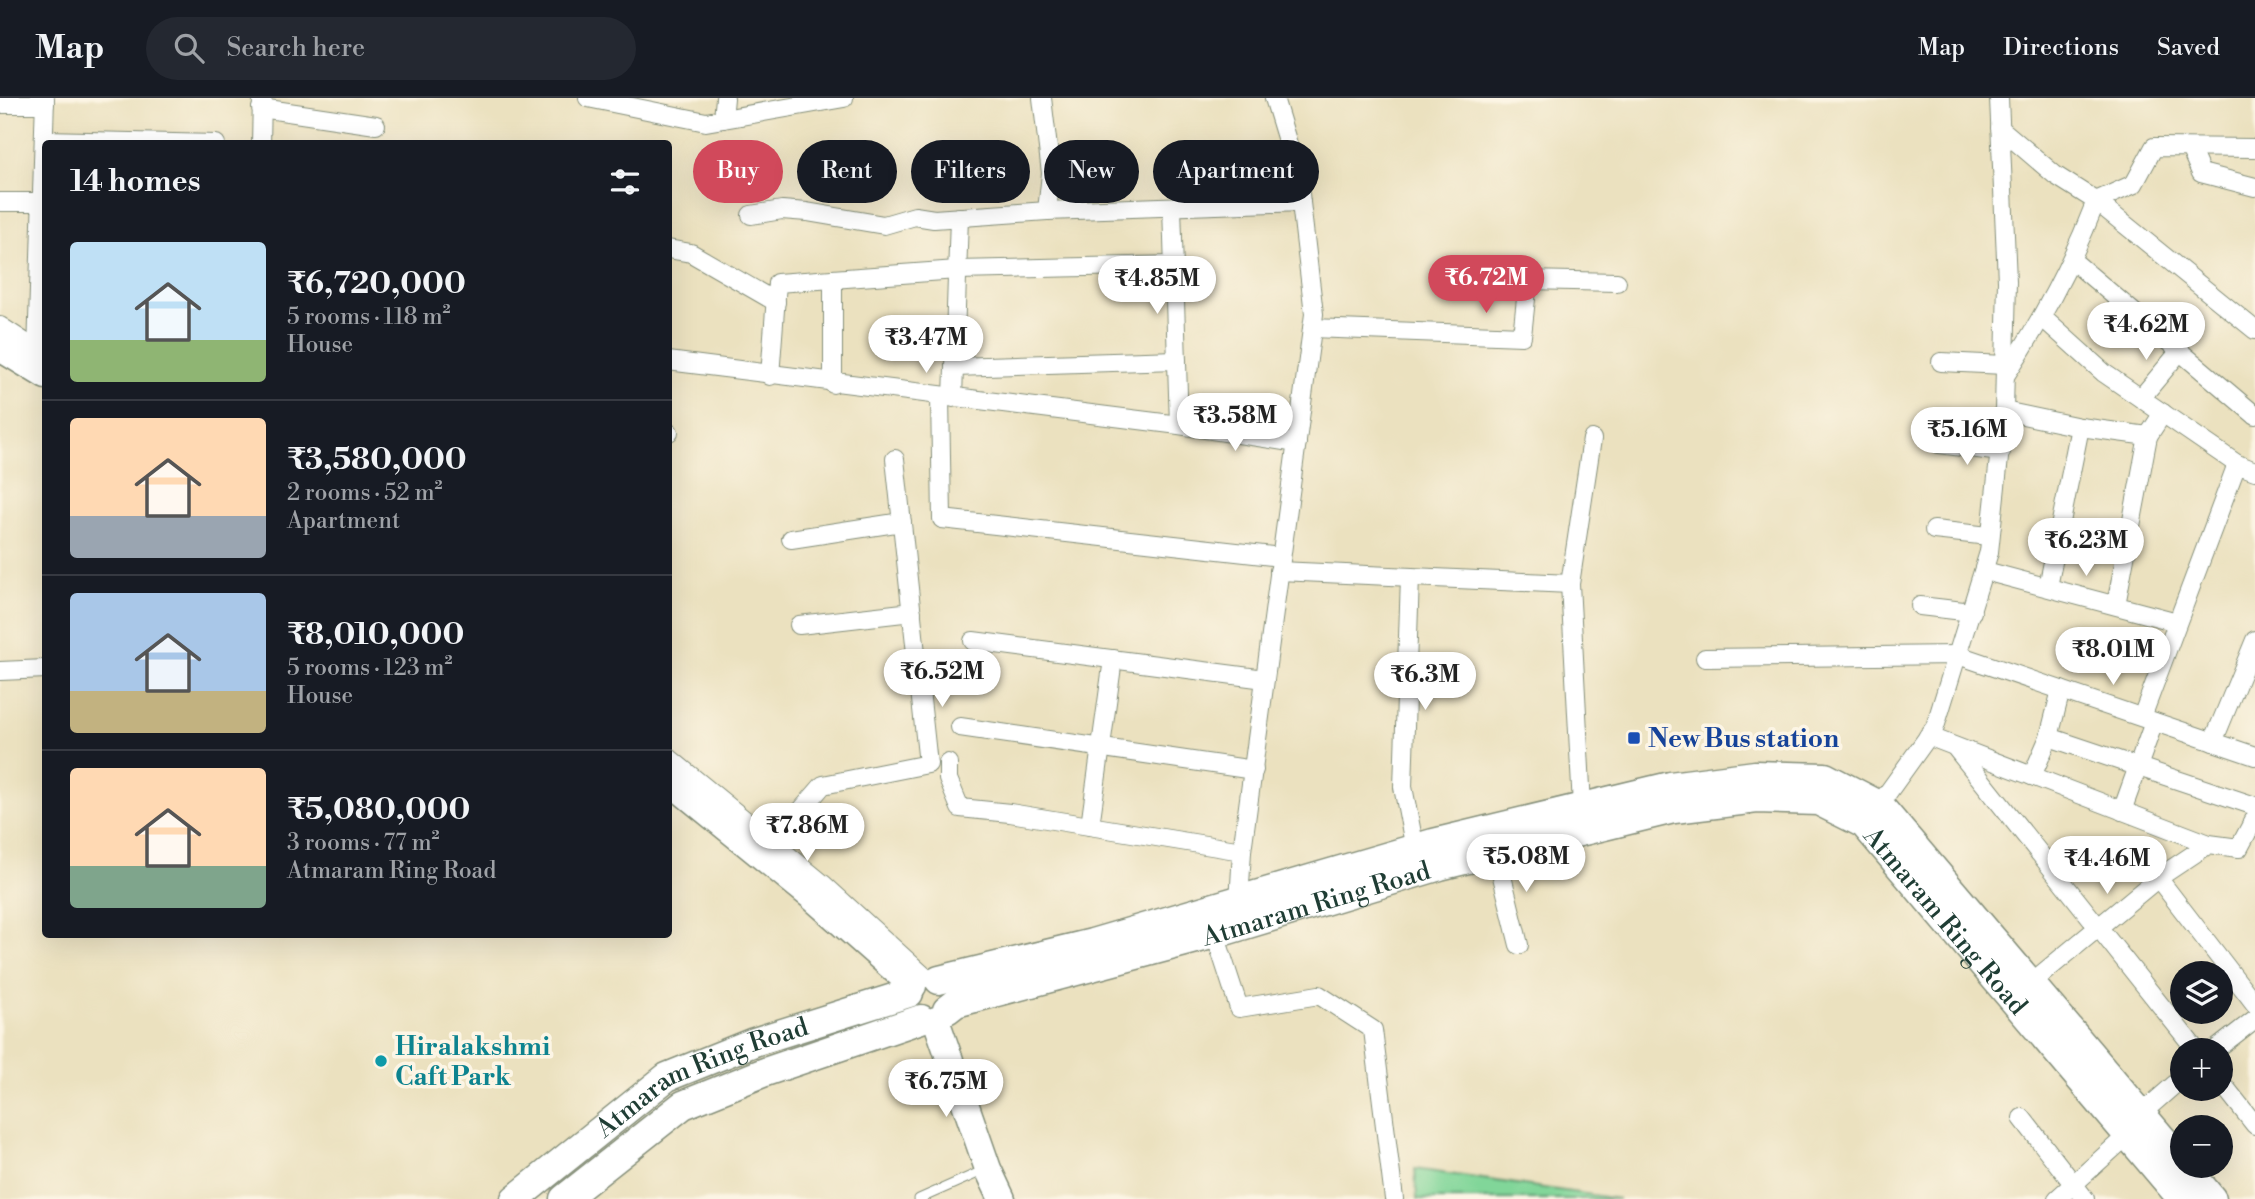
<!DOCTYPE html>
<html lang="en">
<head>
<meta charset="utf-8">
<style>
	:root { --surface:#171b24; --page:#242831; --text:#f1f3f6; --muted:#9ea1a6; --line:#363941; --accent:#d1495b }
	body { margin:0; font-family:"Libre Bodoni",serif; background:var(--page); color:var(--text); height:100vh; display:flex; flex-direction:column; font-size:26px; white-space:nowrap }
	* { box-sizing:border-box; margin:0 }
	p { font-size:23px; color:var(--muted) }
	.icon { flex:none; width:38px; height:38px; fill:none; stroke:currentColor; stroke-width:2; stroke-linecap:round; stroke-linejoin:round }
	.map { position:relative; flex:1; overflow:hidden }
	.details { position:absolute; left:42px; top:42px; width:630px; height:798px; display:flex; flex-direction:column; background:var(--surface); border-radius:7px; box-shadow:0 7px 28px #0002 }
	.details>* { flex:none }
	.banner { position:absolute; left:693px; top:42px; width:665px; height:63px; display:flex; gap:14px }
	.controls { position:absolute; left:2170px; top:863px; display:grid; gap:14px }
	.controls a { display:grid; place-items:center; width:63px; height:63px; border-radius:50%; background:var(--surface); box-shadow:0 7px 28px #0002; font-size:35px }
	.price { position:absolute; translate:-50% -60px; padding:0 16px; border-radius:24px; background:#fff; color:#222; font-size:23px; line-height:46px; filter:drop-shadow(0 2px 4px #0008) }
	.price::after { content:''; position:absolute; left:50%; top:42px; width:21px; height:16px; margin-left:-10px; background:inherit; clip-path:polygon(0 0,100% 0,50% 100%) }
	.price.selected { background:var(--accent); color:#fff }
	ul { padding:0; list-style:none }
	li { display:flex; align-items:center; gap:21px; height:175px; padding:0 28px }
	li+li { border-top:2px solid var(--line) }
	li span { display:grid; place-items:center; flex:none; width:196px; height:140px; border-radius:7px; color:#555 }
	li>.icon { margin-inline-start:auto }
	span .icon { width:84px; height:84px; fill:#fffc; stroke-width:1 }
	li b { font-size:30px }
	h2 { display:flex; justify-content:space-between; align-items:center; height:84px; padding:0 28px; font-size:30px }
	.pill { padding:0 24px; border-radius:32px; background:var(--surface); box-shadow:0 7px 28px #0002; font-size:24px; line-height:63px }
	.pill.selected { background:var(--accent); color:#fff }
	header { display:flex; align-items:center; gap:42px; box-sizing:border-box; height:98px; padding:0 35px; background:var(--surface); border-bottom:2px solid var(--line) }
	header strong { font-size:33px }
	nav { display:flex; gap:38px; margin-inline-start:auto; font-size:24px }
	.search { width:490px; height:63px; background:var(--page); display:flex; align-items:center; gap:18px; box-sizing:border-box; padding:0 24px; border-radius:38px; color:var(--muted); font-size:26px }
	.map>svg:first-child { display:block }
</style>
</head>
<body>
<header>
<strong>Map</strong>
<div class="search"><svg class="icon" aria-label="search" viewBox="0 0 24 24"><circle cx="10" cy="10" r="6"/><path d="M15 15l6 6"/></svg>Search here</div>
<nav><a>Map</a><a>Directions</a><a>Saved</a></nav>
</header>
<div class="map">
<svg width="2255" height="1101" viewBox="0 0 2255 1101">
	<rect width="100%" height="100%" fill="#fcf5e5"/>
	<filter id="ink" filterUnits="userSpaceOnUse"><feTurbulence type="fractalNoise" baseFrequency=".0143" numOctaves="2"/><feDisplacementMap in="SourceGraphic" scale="14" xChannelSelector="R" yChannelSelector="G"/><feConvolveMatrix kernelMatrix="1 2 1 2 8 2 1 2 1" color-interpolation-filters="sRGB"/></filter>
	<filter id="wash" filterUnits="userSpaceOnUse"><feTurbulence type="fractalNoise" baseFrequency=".00686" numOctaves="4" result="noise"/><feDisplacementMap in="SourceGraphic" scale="28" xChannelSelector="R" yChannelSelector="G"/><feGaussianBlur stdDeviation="1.57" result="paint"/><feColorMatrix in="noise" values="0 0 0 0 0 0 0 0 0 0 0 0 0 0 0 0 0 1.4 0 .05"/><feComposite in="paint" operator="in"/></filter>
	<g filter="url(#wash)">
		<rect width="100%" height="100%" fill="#ebe1bf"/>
		<polygon fill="#81d699" stroke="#508a66" stroke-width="2" points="1415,1071 1619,1101 1417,1101"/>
		<g id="blocks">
			<polygon fill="#eca177" points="838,54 845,93 821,97 814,59"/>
		</g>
	</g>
	<g filter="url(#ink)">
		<use href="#blocks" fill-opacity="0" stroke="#858f7a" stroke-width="2"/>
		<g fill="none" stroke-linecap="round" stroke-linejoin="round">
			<g stroke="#858f7a" stroke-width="11">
				<polyline id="lane" points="919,1101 987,1071"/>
			</g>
			<g stroke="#858f7a" stroke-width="20">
				<g id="street">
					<polyline points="588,0 706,24 844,0"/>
					<polyline points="1042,0 1051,75 1047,113"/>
					<polyline points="0,6 45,6"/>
					<polyline points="261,10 376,27"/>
					<polyline points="723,21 725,0"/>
					<polyline points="2000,30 2055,77 2096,103 2134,86 2154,49 2255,50"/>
					<polyline points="45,42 216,46"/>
					<polyline points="261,46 262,0"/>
					<polyline points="2190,50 2201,75 2255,89"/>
					<polyline points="0,104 44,104"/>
					<polyline points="1172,109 1179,327"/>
					<polyline points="751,117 782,112 807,114 884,127 915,118 934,121 1047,113 1301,104"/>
					<polyline points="668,151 691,155 776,204"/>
					<polyline points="2073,163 2255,317"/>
					<polyline points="2043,220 2104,275 2237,366 2255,373"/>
					<polyline points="0,228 46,258"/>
					<polyline points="1312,230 1522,238 1528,182 1617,184"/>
					<polyline points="37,254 45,0"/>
					<polyline points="668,263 1179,327 1297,345"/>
					<polyline points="1941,264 2005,267"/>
					<polyline points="954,269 1177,262"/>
					<polyline points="770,278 777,185 957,172 1174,167"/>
					<path d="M2005 278C2042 222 2072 166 2096 103L2255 232"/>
					<polyline points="833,286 833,181"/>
					<polyline points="940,298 942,421 1281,459"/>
					<polyline points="953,300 959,119"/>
					<polyline points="2141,300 2180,253"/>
					<polyline points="2004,313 2080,329 2148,338 2163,315"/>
					<polyline points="668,334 669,334"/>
					<polyline points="1939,346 2001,354"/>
					<polyline points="1934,432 1989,438"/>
					<polyline points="791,441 902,424"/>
					<polyline points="1279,473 1570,486"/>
					<polyline points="1985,473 2177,524"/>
					<polyline points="1410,479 1403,689 1415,751"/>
					<polyline points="2048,489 2080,329"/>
					<polyline points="2116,507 2148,338"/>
					<polyline points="1920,508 1972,514"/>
					<polyline points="799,527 912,514"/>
					<polyline points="973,543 1265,581"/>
					<polyline points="1705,560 1958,557 2255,658"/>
					<polyline points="0,573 46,571"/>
					<polyline points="2142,619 2237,366"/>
					<polyline points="960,629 1254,672"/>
					<polyline points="1928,638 2209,746 2239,750 2255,720"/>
					<polyline points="2049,639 2255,708"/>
					<polyline points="2213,644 2255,542"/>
					<polyline points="1955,649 2196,952"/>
					<polyline points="668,659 823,786 926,880"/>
					<polyline points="948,665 948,681 960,710 1010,715 1242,753"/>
					<polyline points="2032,678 2049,639 2061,592"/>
					<polyline points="1879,707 1935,629 1989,454 2004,313 2007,183 1999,0"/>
					<polyline points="1582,708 1570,486 1592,341"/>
					<polyline points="2122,713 2154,624"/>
					<polyline points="1090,728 1113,561"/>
					<polyline points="773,745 823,687 928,666 895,361"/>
					<polyline points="1496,754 1519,847"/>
					<polyline points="2158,780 2255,906"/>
					<polyline points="1239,804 1242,753 1314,216 1298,79 1274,0"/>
					<polyline points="1215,836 1239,910 1319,897 1373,932 1394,1101"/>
					<polyline points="2031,885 2158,780 2209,746"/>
					<polyline points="2215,952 2255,921"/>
					<polyline points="2221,984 2255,1027"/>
					<polyline points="2142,1015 2182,980"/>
					<polyline points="2022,1020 2085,1101"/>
					<polyline points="2057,1101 2129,1036"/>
				</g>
			</g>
			<g stroke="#858f7a" stroke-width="29">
				<g id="secondary">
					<polyline points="0,250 46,278"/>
					<polyline points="668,682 812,799 913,888"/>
					<polyline points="936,922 988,1071 1002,1101"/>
				</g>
			</g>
			<g stroke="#858f7a" stroke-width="31">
				<g id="primary">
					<polyline points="939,882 1092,845 1433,745 1670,688 1755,677 1825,679 1879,707 2182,1064"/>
					<path id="s1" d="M947 912 956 905 1215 836 1440 768 1674 711 1757 701 1818 703 1864 726 2182 1101"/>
					<polyline points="2185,1068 2212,1101"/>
					<path id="s2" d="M515 1101 667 979 754 944 909 895"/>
					<polyline points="564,1101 683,1007 765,974 921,921"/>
				</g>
			</g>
			<use href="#lane" stroke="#fff" stroke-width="9"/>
			<use href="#street" stroke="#fff" stroke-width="18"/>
			<use href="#secondary" stroke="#fff" stroke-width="26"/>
			<use href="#primary" stroke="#fff" stroke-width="28"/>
		</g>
	</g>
	<rect fill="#1a4fb4" stroke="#fcf5e5" stroke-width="2.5" x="1627" y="633" width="14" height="14" rx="3.5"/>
	<circle fill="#0f9aa8" stroke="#fcf5e5" stroke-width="2.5" cx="381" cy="963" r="7"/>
	<g text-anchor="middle" stroke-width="7" stroke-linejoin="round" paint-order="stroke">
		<g font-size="26" font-weight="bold" fill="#164399" stroke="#fcf5e5" text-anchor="start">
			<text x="1648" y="649">New Bus station</text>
		</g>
		<g font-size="26" fill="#1f3d34" stroke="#fcf5e5">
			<text dy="9" stroke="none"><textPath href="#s1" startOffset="385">Atmaram Ring Road</textPath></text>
			<text dy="9" stroke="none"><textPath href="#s1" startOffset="1078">Atmaram Ring Road</textPath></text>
			<text dy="9" stroke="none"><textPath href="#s2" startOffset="226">Atmaram Ring Road</textPath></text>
		</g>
		<g font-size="26" font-weight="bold" fill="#0d838f" stroke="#fcf5e5" text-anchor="start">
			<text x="395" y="957">Hiralakshmi<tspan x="395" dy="30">Caft Park</tspan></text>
		</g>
	</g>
</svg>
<div class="controls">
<a><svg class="icon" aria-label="layers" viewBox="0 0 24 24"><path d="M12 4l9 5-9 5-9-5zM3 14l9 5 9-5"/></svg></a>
<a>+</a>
<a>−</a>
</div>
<b class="price selected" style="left:1486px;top:217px">₹6.72M</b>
<b class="price" style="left:1157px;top:218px">₹4.85M</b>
<b class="price" style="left:2146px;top:264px">₹4.62M</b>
<b class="price" style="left:926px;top:277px">₹3.47M</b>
<b class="price" style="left:1235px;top:355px">₹3.58M</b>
<b class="price" style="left:1967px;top:369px">₹5.16M</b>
<b class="price" style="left:2086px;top:480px">₹6.23M</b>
<b class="price" style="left:2113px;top:589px">₹8.01M</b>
<b class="price" style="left:942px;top:611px">₹6.52M</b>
<b class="price" style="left:1425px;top:614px">₹6.3M</b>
<b class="price" style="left:807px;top:765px">₹7.86M</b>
<b class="price" style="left:1526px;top:796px">₹5.08M</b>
<b class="price" style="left:2107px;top:798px">₹4.46M</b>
<b class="price" style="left:946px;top:1021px">₹6.75M</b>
<div class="banner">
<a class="pill selected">Buy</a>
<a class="pill">Rent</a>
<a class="pill">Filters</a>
<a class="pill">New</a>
<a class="pill">Apartment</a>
</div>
<section class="details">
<h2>14 homes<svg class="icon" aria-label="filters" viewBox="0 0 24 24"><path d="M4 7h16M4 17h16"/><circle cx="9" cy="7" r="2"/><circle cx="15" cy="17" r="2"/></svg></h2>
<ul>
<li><span style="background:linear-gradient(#bfe0f5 70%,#8fb573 0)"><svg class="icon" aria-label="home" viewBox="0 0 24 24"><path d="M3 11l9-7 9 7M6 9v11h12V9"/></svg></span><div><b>₹6,720,000</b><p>5 rooms · 118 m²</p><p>House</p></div></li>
<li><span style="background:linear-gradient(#ffd9b3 70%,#9aa5b1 0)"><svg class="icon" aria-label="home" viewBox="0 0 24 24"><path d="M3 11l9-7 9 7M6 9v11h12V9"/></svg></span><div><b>₹3,580,000</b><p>2 rooms · 52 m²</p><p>Apartment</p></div></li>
<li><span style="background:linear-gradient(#a9c7e8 70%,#c2b280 0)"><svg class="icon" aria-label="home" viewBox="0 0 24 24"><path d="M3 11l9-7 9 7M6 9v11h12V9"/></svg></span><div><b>₹8,010,000</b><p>5 rooms · 123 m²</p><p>House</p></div></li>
<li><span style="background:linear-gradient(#ffd9b3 70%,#7fa58c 0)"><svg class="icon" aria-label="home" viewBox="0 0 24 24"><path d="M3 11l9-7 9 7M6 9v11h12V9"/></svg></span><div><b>₹5,080,000</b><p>3 rooms · 77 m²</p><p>Atmaram Ring Road</p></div></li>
</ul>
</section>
</div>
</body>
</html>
